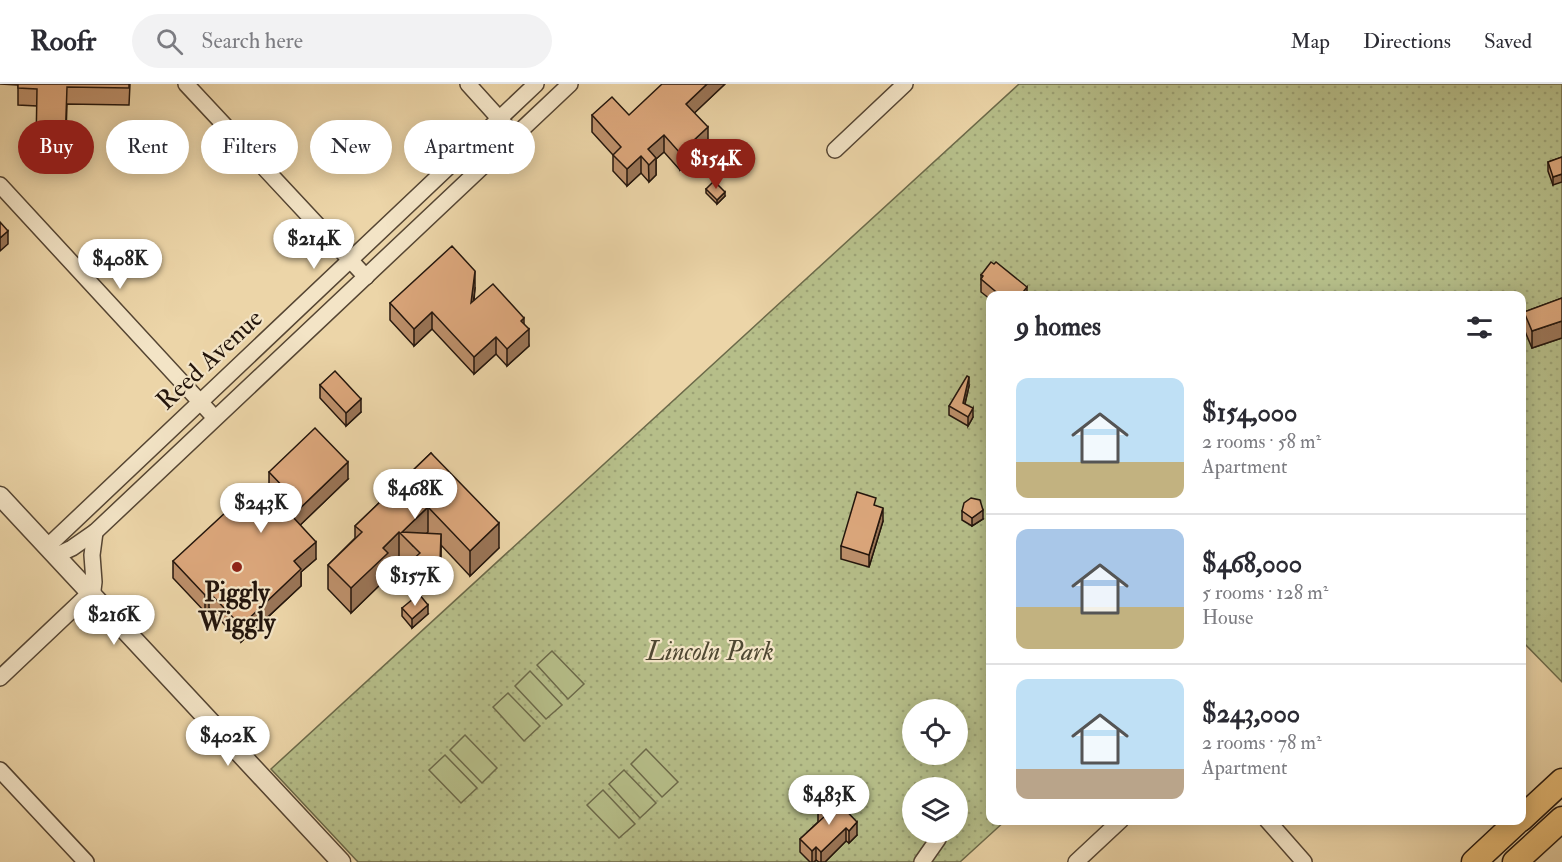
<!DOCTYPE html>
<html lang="en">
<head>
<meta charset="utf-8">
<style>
	:root { --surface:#fff; --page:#f2f2f3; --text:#2b2b33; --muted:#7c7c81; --line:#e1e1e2; --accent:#8f2418 }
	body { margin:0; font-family:"IM FELL Double Pica",serif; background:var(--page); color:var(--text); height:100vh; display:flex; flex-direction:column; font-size:22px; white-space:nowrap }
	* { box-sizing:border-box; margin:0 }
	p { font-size:20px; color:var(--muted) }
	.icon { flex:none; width:33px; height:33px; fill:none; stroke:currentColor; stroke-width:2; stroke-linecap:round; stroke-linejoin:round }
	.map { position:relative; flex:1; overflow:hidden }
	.sheet { position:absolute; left:986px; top:207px; width:540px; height:534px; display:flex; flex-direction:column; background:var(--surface); border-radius:12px; box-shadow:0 3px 15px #0003 }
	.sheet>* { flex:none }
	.guide { position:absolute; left:18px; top:36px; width:570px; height:54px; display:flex; gap:12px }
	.tools { position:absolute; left:902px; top:615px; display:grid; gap:12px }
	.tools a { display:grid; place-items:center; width:66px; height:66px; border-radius:50%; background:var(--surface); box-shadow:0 3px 15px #0003; font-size:30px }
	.price { position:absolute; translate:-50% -51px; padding:0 14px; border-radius:21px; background:#fff; color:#222; font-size:20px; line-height:39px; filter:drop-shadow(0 2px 3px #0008) }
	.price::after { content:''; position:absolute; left:50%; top:36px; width:18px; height:14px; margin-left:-9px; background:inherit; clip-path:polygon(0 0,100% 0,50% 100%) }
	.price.selected { background:var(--accent); color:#fff }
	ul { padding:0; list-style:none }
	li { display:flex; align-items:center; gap:18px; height:150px; padding:0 30px }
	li+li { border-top:2px solid var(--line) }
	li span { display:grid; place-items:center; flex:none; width:168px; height:120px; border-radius:12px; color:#555 }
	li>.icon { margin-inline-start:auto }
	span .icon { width:72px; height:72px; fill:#fffc; stroke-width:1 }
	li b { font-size:26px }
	h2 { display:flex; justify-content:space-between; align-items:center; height:72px; padding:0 30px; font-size:26px }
	.tag { padding:0 21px; border-radius:27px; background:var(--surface); box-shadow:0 3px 15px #0003; font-size:21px; line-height:54px }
	.tag.selected { background:var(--accent); color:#fff }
	header { display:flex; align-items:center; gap:36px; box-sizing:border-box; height:84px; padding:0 30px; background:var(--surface); border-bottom:2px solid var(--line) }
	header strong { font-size:28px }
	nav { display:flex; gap:33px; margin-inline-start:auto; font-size:21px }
	.search { width:420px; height:54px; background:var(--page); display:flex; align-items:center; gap:15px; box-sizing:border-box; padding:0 21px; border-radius:33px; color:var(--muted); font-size:22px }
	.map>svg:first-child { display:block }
</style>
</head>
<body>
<header>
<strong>Roofr</strong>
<div class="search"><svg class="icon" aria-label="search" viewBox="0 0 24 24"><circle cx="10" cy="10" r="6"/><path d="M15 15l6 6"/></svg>Search here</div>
<nav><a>Map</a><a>Directions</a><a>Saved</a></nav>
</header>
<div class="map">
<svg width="1562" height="778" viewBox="0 0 1562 778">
	<defs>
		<pattern id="park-dots" width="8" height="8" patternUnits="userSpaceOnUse" patternTransform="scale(1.5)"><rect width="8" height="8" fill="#b6be89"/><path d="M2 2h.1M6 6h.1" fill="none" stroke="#9ca275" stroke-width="1.8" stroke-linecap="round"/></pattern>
	</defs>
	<rect width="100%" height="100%" fill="#ecd5a8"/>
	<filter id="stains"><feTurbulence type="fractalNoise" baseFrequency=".00333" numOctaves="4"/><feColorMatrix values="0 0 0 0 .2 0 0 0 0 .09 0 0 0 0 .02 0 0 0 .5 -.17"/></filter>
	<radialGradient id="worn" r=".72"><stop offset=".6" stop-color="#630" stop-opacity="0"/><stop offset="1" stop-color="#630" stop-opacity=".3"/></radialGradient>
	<path fill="url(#park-dots)" stroke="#6c6a4a" stroke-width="1.5" fill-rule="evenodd" d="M1019 0H1562V598L1521 556V212H990V736L1005 737 960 778H358L271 685ZM912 626H957V670H912ZM912 704H957V748H912Z"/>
	<g fill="#b6be89" stroke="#6c6a4a" stroke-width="1.5">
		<polygon points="552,567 584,600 568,615 537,581"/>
		<polygon points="530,587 562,621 546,635 515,602"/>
		<polygon points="508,609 540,642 524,657 493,623"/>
		<polygon points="465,651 497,684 482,699 450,666"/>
		<polygon points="646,665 678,698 662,713 631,680"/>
		<polygon points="445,671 477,704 461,719 429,686"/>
		<polygon points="624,686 656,719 640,734 609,700"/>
		<polygon points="603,706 635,740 619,754 587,721"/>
	</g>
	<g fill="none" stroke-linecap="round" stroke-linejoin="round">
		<g stroke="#554533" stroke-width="18">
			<g id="minor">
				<polyline points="186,0 366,193"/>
				<polyline points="468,0 515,52"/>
				<polyline points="835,66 905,0"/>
				<polyline points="0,101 215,334"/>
				<polyline points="47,463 536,0"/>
				<polyline points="55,472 72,464 95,448 570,0"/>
				<polyline points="0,594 93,506 94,498 92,471 95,448"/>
				<polyline points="0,686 86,778"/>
				<polyline points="1267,736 1304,778"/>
				<polyline points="922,778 938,755"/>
				<polyline points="1076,778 1121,736"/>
			</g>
		</g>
		<g stroke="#554533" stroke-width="21">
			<polyline id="tertiary" points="0,412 341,778"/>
		</g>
		<g stroke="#23150c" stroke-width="27">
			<g id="primary">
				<polyline points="1521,735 1562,697"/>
				<polyline points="1474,778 1519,736"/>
				<polyline points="1515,778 1562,735"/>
			</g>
		</g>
		<use href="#minor" stroke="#f3e4c6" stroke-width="15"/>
		<use href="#tertiary" stroke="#f3e4c6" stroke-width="18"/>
		<use href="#primary" stroke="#e6ba74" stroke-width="24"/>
	</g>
	<g fill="#bd906b" stroke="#23150c" stroke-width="1.5">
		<polygon points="0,0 130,0 129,21 67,20 65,79 36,78 37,22 18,21 18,1"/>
		<polygon points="725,0 694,29 708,60 680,86 664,68 656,75 656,91 649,98 641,89 627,102 613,87 613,71 592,48 592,31 629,31"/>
		<polygon points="1562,73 1553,101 1548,87 1548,78"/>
		<polygon points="706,105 725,112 717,120 706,109"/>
		<polygon points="981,191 1027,212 990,212 990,215 981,208"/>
		<polygon points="475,204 474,217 524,241 529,262 507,282 496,270 474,290 432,245 414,262 390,236 390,219"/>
		<polygon points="1562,214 1562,254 1532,264 1524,245 1524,228"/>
		<polygon points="320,301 361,328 346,342 320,314"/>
		<polygon points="969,302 965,320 973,333 968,342 949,331 949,322"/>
		<polygon points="431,369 499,464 470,492 441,461 440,503 411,502 411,485 399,473 388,484 388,493 351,529 328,505 328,481 355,454 355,442"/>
		<polygon points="269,388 348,395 300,441 316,475 301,488 301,502 241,558 209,524 205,528 173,494 173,477 272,423 280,416 269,405"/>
		<polygon points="876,422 883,437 869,483 841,475 841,462"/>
		<polygon points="962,427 983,435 972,442 962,436"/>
		<polygon points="402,524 428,530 412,544 402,532"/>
		<polygon points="818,725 857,751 849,759 846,757 825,778 819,778 816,776 814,778 810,778 800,768 800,755 818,738"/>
	</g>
	<g fill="#9a7557" stroke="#23150c" stroke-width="1.5">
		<polygon points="707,0 725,0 686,37 686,20"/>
		<polygon points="708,43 708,60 680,86 680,69"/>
		<polygon points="664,51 664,68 656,75 656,91 649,98 648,65"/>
		<polygon points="641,72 641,89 627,102 627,85"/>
		<polygon points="1562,90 1562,98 1553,101 1553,93"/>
		<polygon points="725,108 725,112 717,120 717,116"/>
		<polygon points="8,147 8,160 0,167 0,154"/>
		<polygon points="475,187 475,204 471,236 471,219"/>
		<polygon points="1027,203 1027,212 1020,212"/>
		<polygon points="432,228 432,245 414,262 414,245"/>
		<polygon points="524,234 524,249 529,245 529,262 507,282 507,265 521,237"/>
		<polygon points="1562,237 1562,254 1532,264 1532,247"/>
		<polygon points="496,253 496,270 474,290 474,273"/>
		<polygon points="969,293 969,302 963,327 963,319"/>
		<polygon points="361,315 361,328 346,342 346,329"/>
		<polygon points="973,324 973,333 968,342 968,333"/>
		<polygon points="348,378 348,395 292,449 292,432"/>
		<polygon points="428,423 428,448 413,462 402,448"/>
		<polygon points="883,424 883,437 869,483 869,471"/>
		<polygon points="983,426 983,435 972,442 972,434"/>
		<polygon points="499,439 499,464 470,492 470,467"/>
		<polygon points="399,448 399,473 388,484 388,493 351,529 351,504 383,464"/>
		<polygon points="441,450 441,474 440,503 440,478"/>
		<polygon points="316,458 316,475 301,488 301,502 241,558 241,542 294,477"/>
		<polygon points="209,508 209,524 205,528 205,511"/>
		<polygon points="428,521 428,530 412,544 412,535"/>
		<polygon points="857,738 857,751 849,759 849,747"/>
		<polygon points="846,744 846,757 825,778 821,778 821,768"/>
		<polygon points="816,763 816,776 814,778 812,778 812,767"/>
	</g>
	<g fill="#dca77c" stroke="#23150c" stroke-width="1.5">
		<polygon points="18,0 129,0 129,4 67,3 65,62 36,61 37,5 18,4"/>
		<polygon points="662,0 707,0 686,20 708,43 680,69 664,51 648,65 656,74 649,81 641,72 627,85 613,71 621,63 592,31 612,13 629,31"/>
		<polygon points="1562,73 1562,90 1553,93 1548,78"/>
		<polygon points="714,97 725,108 717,116 706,105"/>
		<polygon points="0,138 8,147 0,154"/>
		<polygon points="452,162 475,187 471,219 493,200 524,234 521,237 529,245 507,265 496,253 474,273 432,228 414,245 390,219"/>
		<polygon points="991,178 994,180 996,178 1027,203 1020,212 1001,212 981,195 983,192 981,191"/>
		<polygon points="1562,214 1562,237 1532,247 1524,228"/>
		<polygon points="335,287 361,315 346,329 320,301"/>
		<polygon points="967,292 969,293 963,319 973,324 968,333 949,322"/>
		<polygon points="315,344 348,378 292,432 316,458 294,477 301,485 241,542 209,508 205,511 173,477 253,403 272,423 288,408 269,388"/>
		<polygon points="431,369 499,439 470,467 428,423 402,448 441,450 440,478 411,477 420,469 399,448 383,464 388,469 351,504 328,481 362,448 355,442"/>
		<polygon points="857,408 876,414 874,421 883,424 869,471 841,462"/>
		<polygon points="971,414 980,416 983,426 972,434 962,427 964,419"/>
		<polygon points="419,510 428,521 412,535 402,524"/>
		<polygon points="832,712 857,738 849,747 846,744 821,768 816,763 812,767 800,755 825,732 818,725"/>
	</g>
	<circle fill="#8f2418" stroke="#f3e4c6" stroke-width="2" cx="237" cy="483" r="6"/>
	<g text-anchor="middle" stroke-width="4.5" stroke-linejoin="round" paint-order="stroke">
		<g font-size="26" fill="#23150c" stroke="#f3e4c6">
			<text transform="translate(209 275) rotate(-43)" y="9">Reed Avenue</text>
		</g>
		<g font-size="26" font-weight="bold" fill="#23150c" stroke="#f3e4c6">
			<text x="237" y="517">Piggly<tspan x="237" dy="30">Wiggly</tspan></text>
		</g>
		<g font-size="26" font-style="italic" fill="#4f4832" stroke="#f3e4c6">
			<text x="710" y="576">Lincoln Park</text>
		</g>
	</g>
	<rect width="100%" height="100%" filter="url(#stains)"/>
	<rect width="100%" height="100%" fill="url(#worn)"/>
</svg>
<div class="tools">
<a><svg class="icon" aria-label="locate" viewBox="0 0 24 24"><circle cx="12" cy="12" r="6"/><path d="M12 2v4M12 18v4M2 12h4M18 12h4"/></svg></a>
<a><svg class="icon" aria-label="layers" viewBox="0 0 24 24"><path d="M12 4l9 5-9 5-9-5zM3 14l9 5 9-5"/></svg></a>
</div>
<b class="price selected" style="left:716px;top:106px">$154K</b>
<b class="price" style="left:314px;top:186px">$214K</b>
<b class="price" style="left:120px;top:206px">$408K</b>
<b class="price" style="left:415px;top:436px">$468K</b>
<b class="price" style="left:261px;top:450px">$243K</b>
<b class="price" style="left:415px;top:523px">$157K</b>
<b class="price" style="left:114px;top:562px">$216K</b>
<b class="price" style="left:228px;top:683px">$402K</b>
<b class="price" style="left:829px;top:742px">$483K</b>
<div class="guide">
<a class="tag selected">Buy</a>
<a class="tag">Rent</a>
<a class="tag">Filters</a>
<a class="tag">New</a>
<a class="tag">Apartment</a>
</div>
<section class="sheet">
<h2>9 homes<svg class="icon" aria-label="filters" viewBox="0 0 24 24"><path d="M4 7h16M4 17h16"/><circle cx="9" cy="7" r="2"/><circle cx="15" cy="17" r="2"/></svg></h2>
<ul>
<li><span style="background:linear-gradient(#bfe0f5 70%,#c2b280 0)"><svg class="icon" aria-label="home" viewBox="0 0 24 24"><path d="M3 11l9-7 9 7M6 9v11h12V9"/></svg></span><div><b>$154,000</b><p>2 rooms · 58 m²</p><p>Apartment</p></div></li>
<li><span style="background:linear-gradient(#a9c7e8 65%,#c2b280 0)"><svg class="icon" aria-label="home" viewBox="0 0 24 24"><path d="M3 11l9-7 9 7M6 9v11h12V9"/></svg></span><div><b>$468,000</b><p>5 rooms · 128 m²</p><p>House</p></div></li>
<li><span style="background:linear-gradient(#bfe0f5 75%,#b9a48a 0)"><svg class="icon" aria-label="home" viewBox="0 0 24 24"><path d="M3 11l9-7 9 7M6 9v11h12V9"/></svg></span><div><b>$243,000</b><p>2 rooms · 78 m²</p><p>Apartment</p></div></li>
</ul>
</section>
</div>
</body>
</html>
